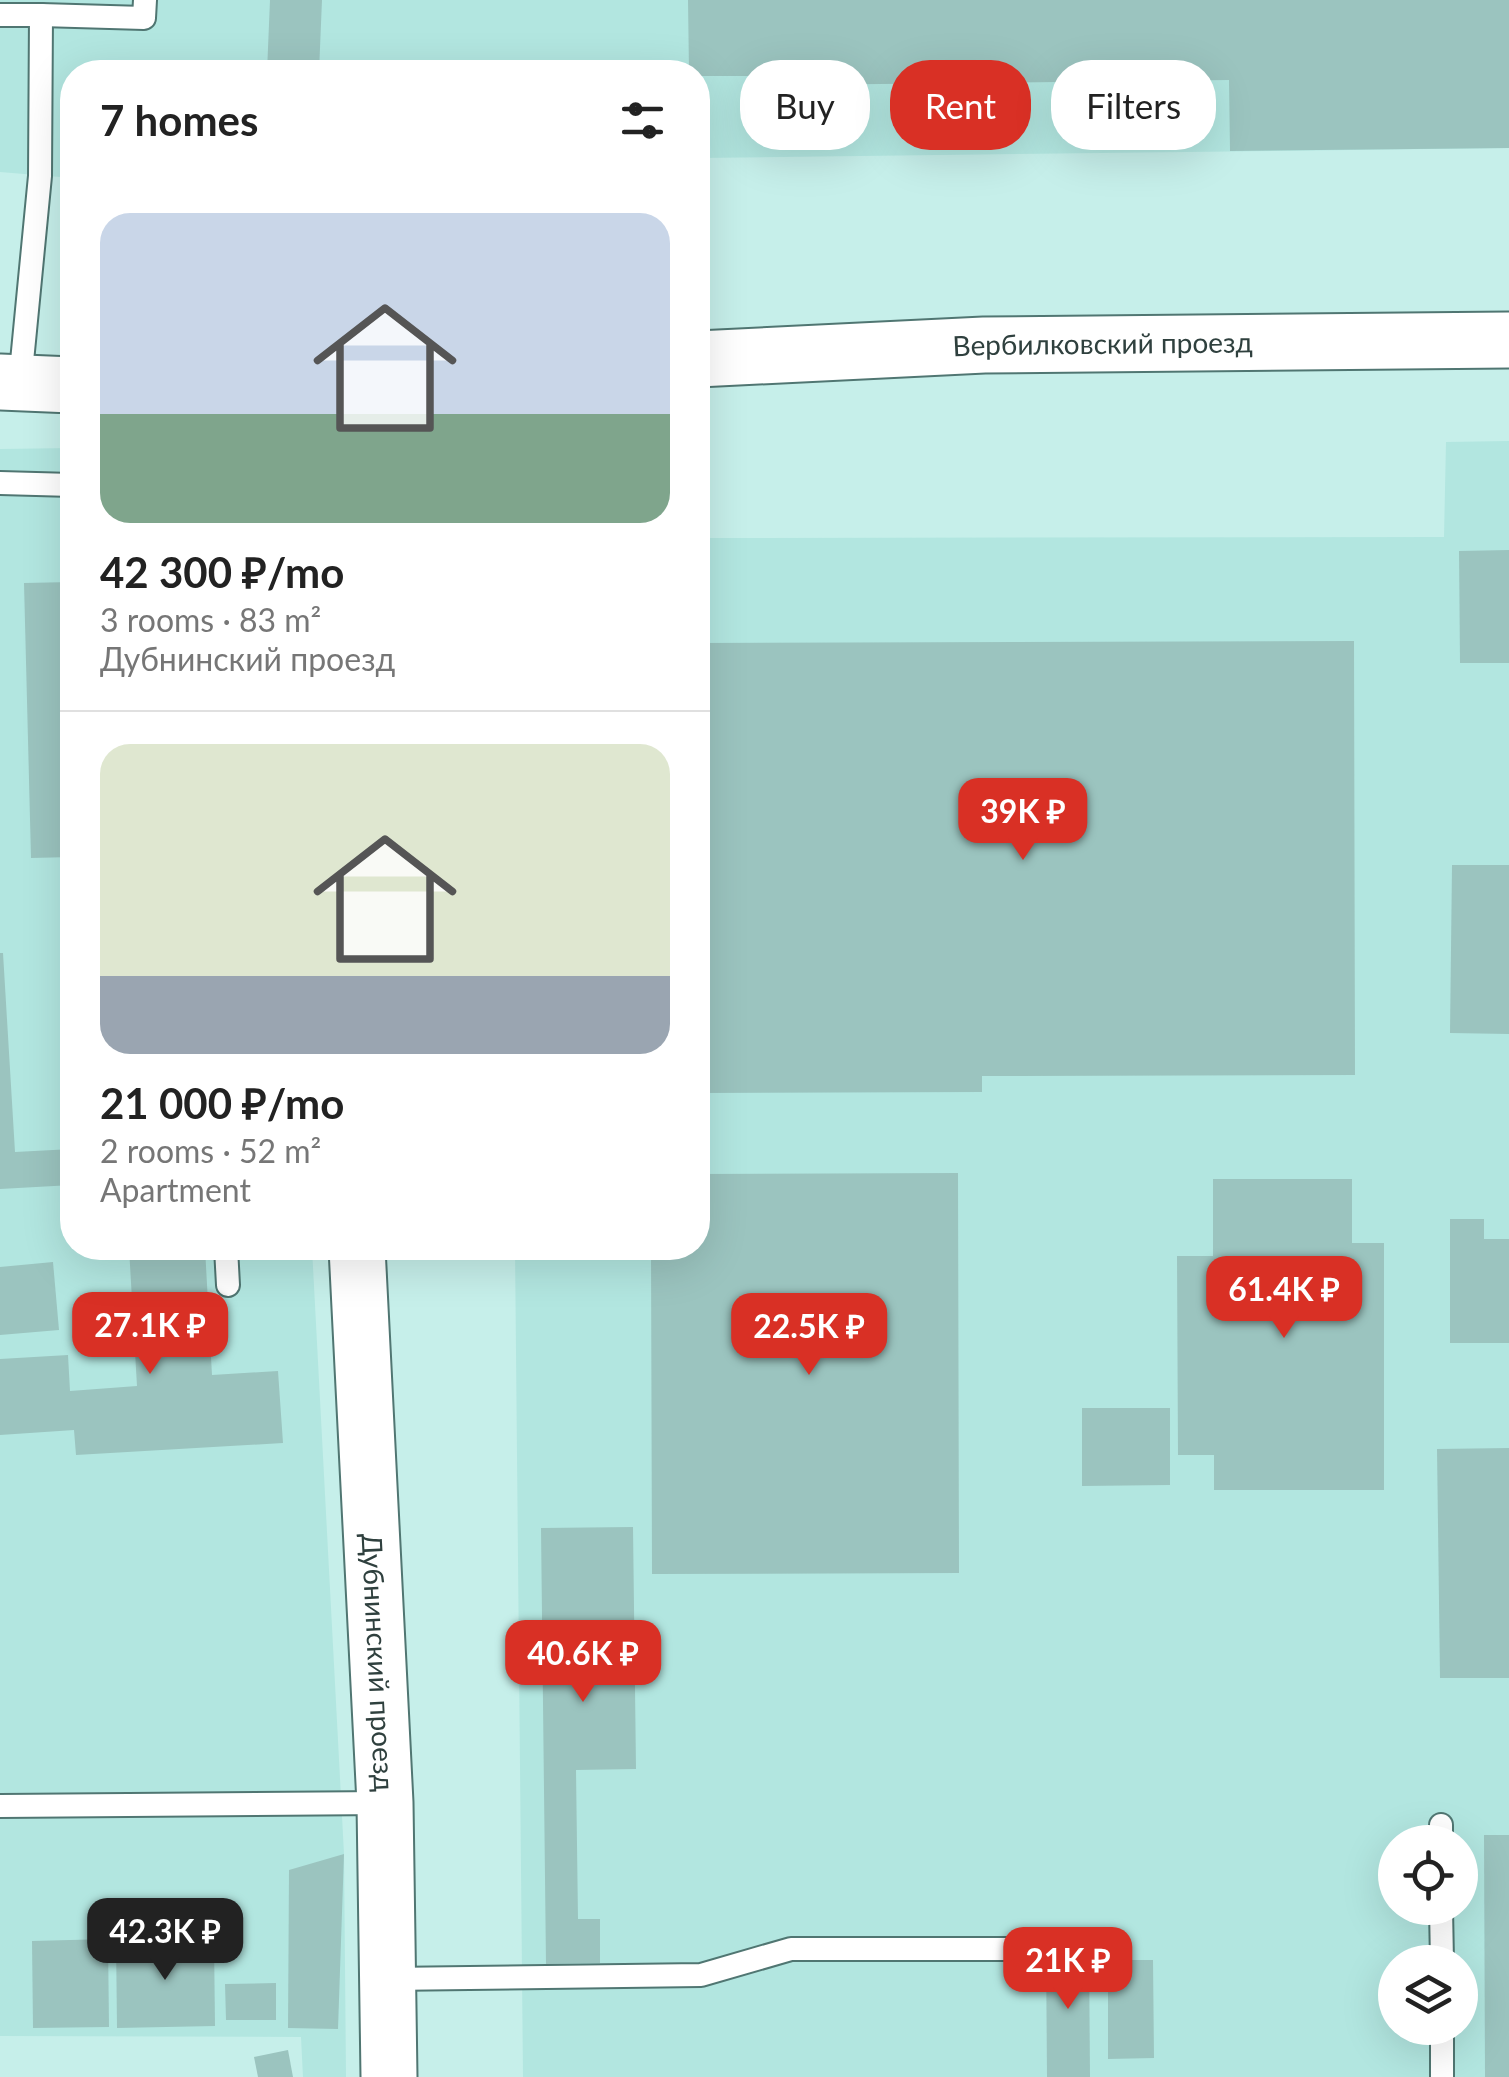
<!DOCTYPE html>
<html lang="en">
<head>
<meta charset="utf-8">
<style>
	:root { --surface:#fff; --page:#f6f6f6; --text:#222; --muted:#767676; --line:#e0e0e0; --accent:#d93025 }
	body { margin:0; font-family:Lato,sans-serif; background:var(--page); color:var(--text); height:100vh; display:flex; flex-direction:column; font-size:38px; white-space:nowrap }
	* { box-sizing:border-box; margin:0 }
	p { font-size:32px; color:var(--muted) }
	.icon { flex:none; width:55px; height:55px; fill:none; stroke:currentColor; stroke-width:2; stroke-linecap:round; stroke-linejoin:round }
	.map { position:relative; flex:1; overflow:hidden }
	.panel { position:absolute; left:60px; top:60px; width:650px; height:1200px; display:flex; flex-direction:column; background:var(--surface); border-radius:40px; box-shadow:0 10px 40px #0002 }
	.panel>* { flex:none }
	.banner { position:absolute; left:740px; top:60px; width:618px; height:90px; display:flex; gap:20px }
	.buttons { position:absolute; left:1378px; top:1825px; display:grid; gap:20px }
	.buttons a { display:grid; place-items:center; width:100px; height:100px; border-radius:50%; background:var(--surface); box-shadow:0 10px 40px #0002; font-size:50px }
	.price { position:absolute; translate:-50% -85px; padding:0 22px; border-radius:20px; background:var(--accent); color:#fff; font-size:32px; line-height:65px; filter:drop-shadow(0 2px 5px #0008) }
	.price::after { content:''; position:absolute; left:50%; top:60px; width:30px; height:22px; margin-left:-15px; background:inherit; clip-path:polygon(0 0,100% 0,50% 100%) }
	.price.on { background:#222; color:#fff }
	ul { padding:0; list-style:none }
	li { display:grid; align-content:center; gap:20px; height:530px; padding:0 40px }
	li+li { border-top:2px solid var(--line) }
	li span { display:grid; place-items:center; height:310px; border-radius:30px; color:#555 }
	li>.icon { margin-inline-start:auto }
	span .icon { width:180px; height:180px; fill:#fffc; stroke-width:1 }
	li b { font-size:42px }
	h2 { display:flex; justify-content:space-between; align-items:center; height:120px; padding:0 40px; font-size:42px }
	.tag { padding:0 35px; border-radius:40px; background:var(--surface); box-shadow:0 10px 40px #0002; font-size:35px; line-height:90px }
	.tag.on { background:var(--accent); color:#fff }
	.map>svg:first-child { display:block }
</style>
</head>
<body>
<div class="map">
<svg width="1509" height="2077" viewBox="0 0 1509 2077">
	<rect width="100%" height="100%" fill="#c6efea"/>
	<g fill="#b2e6e0" fill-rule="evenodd">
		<polygon points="0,0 1509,0 1509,148 698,158 698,72 72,72 72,178 0,172"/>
		<path d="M1509 441V2077H523L515 1248H698V538L1444 537 1446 442ZM1395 1842H1460V1908H1395ZM1395 1962H1460V2028H1395Z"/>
		<polygon points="72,448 72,1248 312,1248 344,1854 346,2077 303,2077 301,2037 0,2036 0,449"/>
	</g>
	<g fill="#9bc4bf">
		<polygon points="270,0 322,0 319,72 267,72"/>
		<polygon points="688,0 1509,0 1509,148 1230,151 1229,80 789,85 789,76 698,76 698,72 689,72"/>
		<polygon points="1509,550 1509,663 1460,663 1459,551"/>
		<polygon points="72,582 72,857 31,858 24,583"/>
		<polygon points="1354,641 1355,1075 982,1076 982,1092 698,1093 698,643"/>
		<polygon points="1452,865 1509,865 1509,1034 1450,1033"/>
		<polygon points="0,953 3,953 15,1152 72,1149 72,1185 0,1189"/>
		<polygon points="958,1173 959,1573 652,1574 651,1248 698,1248 698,1174"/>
		<polygon points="1213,1179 1352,1179 1352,1243 1384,1243 1384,1490 1214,1490 1214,1455 1178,1455 1177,1256 1213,1256"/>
		<polygon points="1450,1219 1484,1219 1484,1239 1509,1239 1509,1343 1450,1343"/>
		<polygon points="129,1248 205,1248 212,1375 278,1371 283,1443 76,1455 74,1430 0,1435 0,1359 68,1355 70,1391 137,1386"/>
		<polygon points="53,1262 59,1330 0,1335 0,1267"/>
		<polygon points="1082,1408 1170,1408 1170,1485 1082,1486"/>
		<polygon points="1509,1448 1509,1678 1440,1678 1437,1449"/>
		<polygon points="633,1527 636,1769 576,1770 578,1919 600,1919 600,1963 546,1964 541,1528"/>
		<polygon points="1484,1835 1509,1835 1509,2077 1485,2077"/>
		<polygon points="344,1854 338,2029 288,2028 289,1870"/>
		<polygon points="108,1939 109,2027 33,2028 32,1941"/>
		<polygon points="214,1939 215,2026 117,2028 116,1940"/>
		<polygon points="1089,1946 1090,2077 1047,2077 1046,1947"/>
		<polygon points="1125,1960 1153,1960 1154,2058 1108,2059 1108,1972 1125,1972"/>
		<polygon points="276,1983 276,2020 226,2020 225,1984"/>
		<polygon points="288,2050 293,2077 258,2077 254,2057"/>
	</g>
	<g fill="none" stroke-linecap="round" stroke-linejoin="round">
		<g stroke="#507672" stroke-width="26">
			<g id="lane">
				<polyline points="0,15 41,15 40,176 20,382"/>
				<polyline points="41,15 144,18 145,0"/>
				<polyline points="0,483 72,485"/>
				<polyline points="226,1248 228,1285"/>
				<polyline points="0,1806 385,1803"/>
				<polyline points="1441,1825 1441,1842"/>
				<polyline points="1441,1908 1442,1962"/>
				<polyline points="388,1979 701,1975 791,1949 1012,1949"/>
				<polyline points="1442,2028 1442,2077"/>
			</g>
		</g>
		<g stroke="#507672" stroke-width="59">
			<g id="secondary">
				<path id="s1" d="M698 359 984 345 1509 340"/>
				<polyline points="0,382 72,385"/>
				<path id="s2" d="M357 1248 385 1803 389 2077"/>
			</g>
		</g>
		<use href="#lane" stroke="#fff" stroke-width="22"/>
		<use href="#secondary" stroke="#fff" stroke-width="55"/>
	</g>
	<g text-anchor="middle" stroke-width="8" stroke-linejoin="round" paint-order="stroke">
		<g font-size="28" fill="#2f403e" stroke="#c6efea">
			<text dy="10" stroke="none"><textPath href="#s1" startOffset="405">Вербилковский проезд</textPath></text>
			<text dy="10" stroke="none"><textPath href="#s2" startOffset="415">Дубнинский проезд</textPath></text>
		</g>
	</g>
</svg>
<div class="buttons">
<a><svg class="icon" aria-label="locate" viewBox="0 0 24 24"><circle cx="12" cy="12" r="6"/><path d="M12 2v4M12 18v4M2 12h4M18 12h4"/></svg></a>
<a><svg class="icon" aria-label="layers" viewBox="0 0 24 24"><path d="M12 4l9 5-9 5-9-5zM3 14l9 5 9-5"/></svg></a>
</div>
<b class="price" style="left:1023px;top:863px">39K ₽</b>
<b class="price" style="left:1284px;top:1341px">61.4K ₽</b>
<b class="price" style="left:150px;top:1377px">27.1K ₽</b>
<b class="price" style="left:809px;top:1378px">22.5K ₽</b>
<b class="price" style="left:583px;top:1705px">40.6K ₽</b>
<b class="price on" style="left:165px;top:1983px">42.3K ₽</b>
<b class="price" style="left:1068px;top:2012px">21K ₽</b>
<div class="banner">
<a class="tag">Buy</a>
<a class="tag on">Rent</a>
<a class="tag">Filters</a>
</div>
<section class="panel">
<h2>7 homes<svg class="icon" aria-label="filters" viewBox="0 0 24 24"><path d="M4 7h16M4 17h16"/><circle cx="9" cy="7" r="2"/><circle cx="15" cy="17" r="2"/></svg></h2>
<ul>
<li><span style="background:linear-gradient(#c9d6e8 65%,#7fa58c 0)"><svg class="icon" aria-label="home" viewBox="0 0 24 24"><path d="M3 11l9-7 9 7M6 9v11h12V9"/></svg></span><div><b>42 300 ₽/mo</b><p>3 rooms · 83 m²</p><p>Дубнинский проезд</p></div></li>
<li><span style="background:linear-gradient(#dfe7d0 75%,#9aa5b1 0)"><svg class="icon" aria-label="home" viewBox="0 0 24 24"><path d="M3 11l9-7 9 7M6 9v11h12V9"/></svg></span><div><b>21 000 ₽/mo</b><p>2 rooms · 52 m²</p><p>Apartment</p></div></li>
</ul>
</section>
</div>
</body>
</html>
